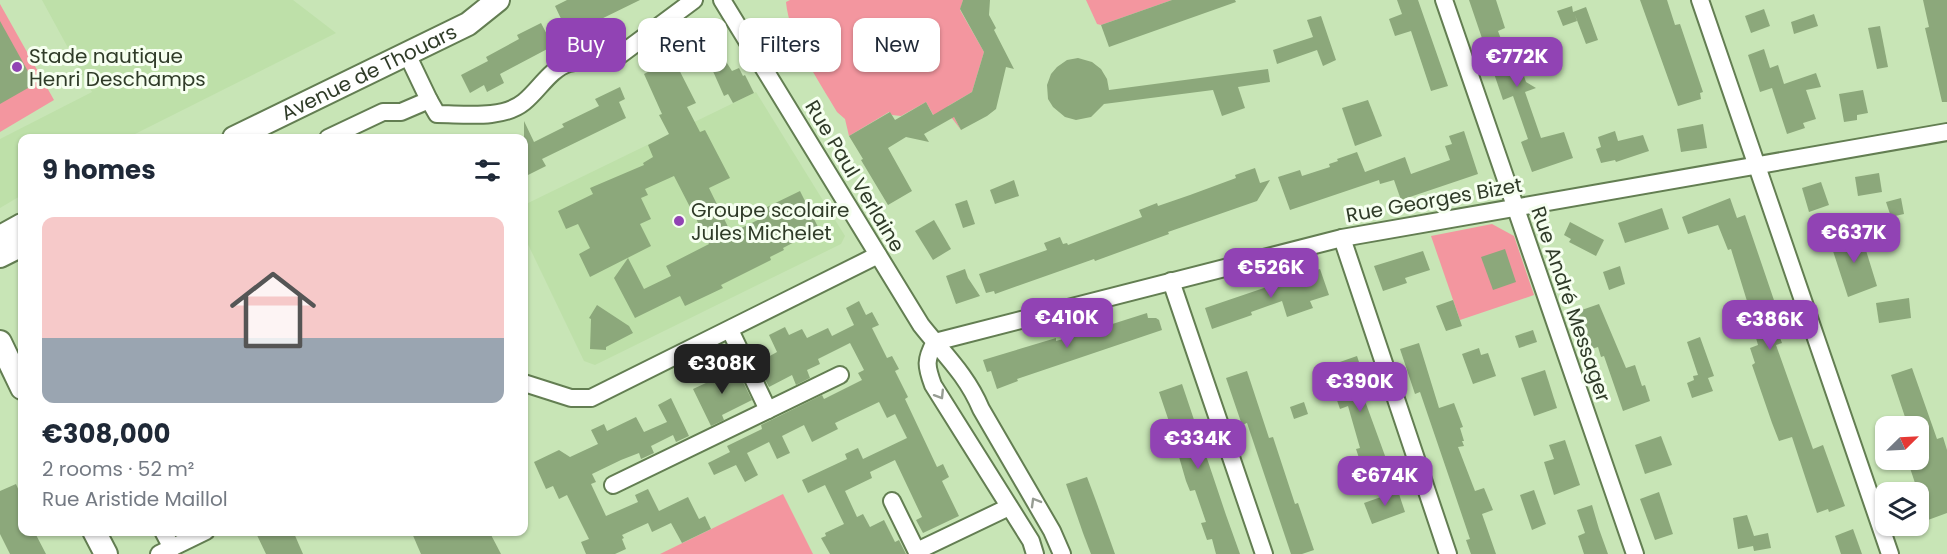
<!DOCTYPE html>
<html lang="en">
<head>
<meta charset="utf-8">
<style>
	:root { --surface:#fff; --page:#f2f2f3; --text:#1f2937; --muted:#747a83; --line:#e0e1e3; --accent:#9143b4 }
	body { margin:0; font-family:Poppins,sans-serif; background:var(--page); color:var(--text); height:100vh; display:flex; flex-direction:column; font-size:22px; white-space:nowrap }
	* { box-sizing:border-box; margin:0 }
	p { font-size:20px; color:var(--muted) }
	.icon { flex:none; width:33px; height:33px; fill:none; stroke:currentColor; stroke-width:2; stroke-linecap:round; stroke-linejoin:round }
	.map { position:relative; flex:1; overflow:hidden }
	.details { position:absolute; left:18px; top:134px; width:510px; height:402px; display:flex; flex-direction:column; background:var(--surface); border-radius:12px; box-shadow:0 2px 4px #0004 }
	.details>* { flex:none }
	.banner { position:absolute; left:546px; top:18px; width:570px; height:54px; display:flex; gap:12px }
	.needle { width:39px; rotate:66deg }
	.fabs { position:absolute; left:1875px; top:416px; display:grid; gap:12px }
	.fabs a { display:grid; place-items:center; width:54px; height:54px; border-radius:12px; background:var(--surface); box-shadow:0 2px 4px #0004; font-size:30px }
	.price { position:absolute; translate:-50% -51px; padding:0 14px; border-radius:12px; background:var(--accent); color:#fff; font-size:20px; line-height:39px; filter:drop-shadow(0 2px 3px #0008) }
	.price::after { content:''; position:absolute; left:50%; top:36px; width:18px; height:14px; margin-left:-9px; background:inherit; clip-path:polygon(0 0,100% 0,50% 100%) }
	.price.current { background:#222; color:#fff }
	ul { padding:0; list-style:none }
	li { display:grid; align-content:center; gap:12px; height:318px; padding:0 24px }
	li+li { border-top:2px solid var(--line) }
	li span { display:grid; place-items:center; height:186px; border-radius:12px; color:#555 }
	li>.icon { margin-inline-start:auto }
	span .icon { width:108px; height:108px; fill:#fffc; stroke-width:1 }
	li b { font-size:26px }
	h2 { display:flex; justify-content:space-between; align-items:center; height:72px; padding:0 24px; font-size:26px }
	.tag { padding:0 21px; border-radius:12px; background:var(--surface); box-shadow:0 2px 4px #0004; font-size:21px; line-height:54px }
	.tag.current { background:var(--accent); color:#fff }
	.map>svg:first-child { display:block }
</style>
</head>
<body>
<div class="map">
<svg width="1947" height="554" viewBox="0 0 1947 554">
	<rect width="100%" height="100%" fill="#c8e5b6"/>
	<g fill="#bee0a9">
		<polygon points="42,0 293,0 336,33 127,138 22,138 22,195 0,208 0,139 92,92"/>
		<polygon points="756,92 845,236 841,244 595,365 584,361 524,236 524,205"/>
	</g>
	<g fill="#f3969f">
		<path d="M790 0H963L960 10 984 52 972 92 948 106 961 130 948 113 939 125 926 102 901 116 892 115 889 112 849 136 845 119 837 112C819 81 789 38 786 2Z"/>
		<polygon points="1086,0 1172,0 1101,25 1097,24"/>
		<polygon points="0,4 54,100 0,132"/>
		<polygon points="1492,224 1514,236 1534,295 1460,320 1431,236"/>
		<polygon points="783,494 813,554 660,554"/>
	</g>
	<g fill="#8ca87b">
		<polygon points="567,0 640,0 593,23 595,28 579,36 571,19 563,23 555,6"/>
		<polygon points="963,0 990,0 989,15 996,28 994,30 1014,69 1006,67 996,109 987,116 961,130 954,117 924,134 929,142 906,137 888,148 912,191 888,205 861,160 863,159 849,136 890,112 895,120 926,102 933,115 972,92 984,52 960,9"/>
		<polygon points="1172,0 1235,0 1236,2 1109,47 1101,25"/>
		<polygon points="1397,0 1418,0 1448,86 1431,91 1411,31 1395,36 1389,19 1402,14"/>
		<polygon points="1469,0 1496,0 1505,28 1498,31 1507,55 1518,51 1524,62 1520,64 1526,82 1536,88 1525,92 1541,138 1564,132 1573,158 1532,172 1521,142 1528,139 1513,96 1503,100"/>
		<polygon points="1640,0 1667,0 1675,25 1680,24 1703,92 1700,93 1701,99 1678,106"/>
		<polygon points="1923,0 1947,0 1947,102 1942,102 1925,28 1929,27"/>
		<polygon points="1572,6 1573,12 1586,7 1598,40 1586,44 1575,15 1577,21 1563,26 1557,11"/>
		<polygon points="1764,9 1770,26 1751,33 1745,16"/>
		<polygon points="1814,14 1818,26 1794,34 1791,22"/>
		<polygon points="1321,16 1336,60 1323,66 1317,50 1277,64 1273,50 1313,37 1307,20"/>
		<polygon points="0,21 35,84 0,104"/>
		<polygon points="541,23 553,46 500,74 504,83 487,92 484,85 470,93 461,75 488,61 486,57 519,39 517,35"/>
		<polygon points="1880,26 1888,67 1877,69 1868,28"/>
		<polygon points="706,30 732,71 739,68 743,76 745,75 754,93 733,103 728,94 724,96 712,69 707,72 688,41"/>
		<polygon points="1764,49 1770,68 1778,65 1784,84 1816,73 1821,87 1806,90 1816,119 1803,123 1805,128 1787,134 1772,88 1760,92 1748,55"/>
		<polygon points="669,50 696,103 687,107 700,132 705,130 730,178 709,188 731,233 766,216 763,209 800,191 819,229 783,248 784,250 770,257 771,260 721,285 723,288 685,306 680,296 635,318 614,278 628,258 644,289 671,276 666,266 709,244 674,176 645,189 648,195 641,198 651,219 640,224 651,246 590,277 579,254 590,248 578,224 566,229 558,211 593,194 590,188 644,165 643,163 653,157 648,145 669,134 659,115 662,114 644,74 659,66 656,60"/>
		<polygon points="1078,58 1092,62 1101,69 1107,79 1109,90 1268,69 1270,82 1238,87 1245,108 1222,116 1213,90 1104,104 1091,117 1076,120 1065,117 1053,107 1048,99 1047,85 1051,74 1057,67 1067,60"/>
		<polygon points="620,87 625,99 619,102 626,118 542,159 546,166 524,177 524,121 534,142 564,127 562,124 599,106 595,99"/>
		<polygon points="1863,90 1868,113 1857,115 1857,120 1844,122 1839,94"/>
		<polygon points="1368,100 1382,136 1355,146 1342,108"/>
		<polygon points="1703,124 1707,148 1681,152 1677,129"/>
		<polygon points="1464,131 1478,174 1401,200 1394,180 1380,184 1379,180 1290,210 1278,177 1300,170 1302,176 1330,167 1329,164 1338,161 1337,159 1357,152 1365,172 1405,157 1411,174 1450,160 1445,146 1452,144 1449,136"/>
		<polygon points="1615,131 1618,141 1643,135 1649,151 1616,162 1615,160 1601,163 1596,149 1601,147 1598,137"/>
		<polygon points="1255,168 1260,183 1270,180 1257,201 1168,232 1169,234 1095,261 1094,259 995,294 994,291 986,293 979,274 1047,250 1044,243 1060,237 1063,244 1067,243 1068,245 1142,217 1139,210 1157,203 1158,206 1190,195 1236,178 1235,175"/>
		<polygon points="1879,173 1882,192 1858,196 1855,177"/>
		<polygon points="1014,180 1019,196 995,204 990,190"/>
		<polygon points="1821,182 1829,205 1809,212 1802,188"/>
		<polygon points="1730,198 1737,218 1745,215 1778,312 1771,314 1782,343 1776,345 1813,449 1823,445 1845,506 1829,512 1828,509 1817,513 1792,437 1779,441 1772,423 1752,365 1755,363 1750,348 1758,345 1756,338 1758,337 1731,249 1728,250 1718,225 1688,234 1682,217"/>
		<polygon points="1901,198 1904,214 1891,217 1886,202"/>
		<polygon points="967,200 975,224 963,228 955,204"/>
		<polygon points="1662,208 1669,229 1625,243 1618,223"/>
		<polygon points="934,220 951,249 933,260 915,231"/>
		<polygon points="1570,222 1604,240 1596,256 1569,242 1571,239 1564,235"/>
		<polygon points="1860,231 1877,286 1848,297 1832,248 1839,246 1837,239"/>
		<polygon points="1505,249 1516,282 1493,290 1481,257"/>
		<polygon points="1423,251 1430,270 1405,278 1407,283 1383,291 1374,266"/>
		<polygon points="1620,266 1625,284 1609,290 1603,272"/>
		<polygon points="965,269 968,278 980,296 956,304 946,276"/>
		<polygon points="1320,269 1329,295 1310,301 1313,308 1287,317 1282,301 1251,312 1252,315 1212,329 1205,308"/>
		<polygon points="1909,298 1911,318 1879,323 1876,303"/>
		<polygon points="1453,300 1462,326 1446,331 1436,306"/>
		<polygon points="859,301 866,315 872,312 879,325 872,328 887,358 892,356 899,369 895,371 908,397 905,399 937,467 943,464 949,477 942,481 959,516 923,533 916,520 922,517 895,460 870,472 872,478 845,491 857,517 863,514 870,527 884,520 895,542 899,540 906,554 830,554 821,538 826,536 825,533 844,524 825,485 808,493 802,480 847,459 845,454 858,448 863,459 907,438 895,414 887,418 879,402 835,423 838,429 812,442 804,425 782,436 790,453 777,459 769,442 747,453 758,475 745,482 736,465 714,475 708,463 730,452 727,446 762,429 761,425 822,395 824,399 862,380 858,373 864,370 850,343 818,359 820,364 807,370 810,378 796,385 792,375 769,387 757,363 777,352 769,335 785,327 789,335 802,329 807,338 828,328 832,336 854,325 846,308"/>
		<polygon points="1599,304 1626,368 1635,365 1642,386 1645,385 1650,401 1623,411 1604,356 1601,357 1598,347 1589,350 1576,312"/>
		<polygon points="597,305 629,326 633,333 606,347 606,350 590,349 591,319 589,318"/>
		<polygon points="1147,313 1148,318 1156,318 1159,320 1162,330 1017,379 1018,381 997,389 991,371 987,372 983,360 1056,338 1056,341 1084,333"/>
		<polygon points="1533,330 1537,342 1519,348 1515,336"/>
		<polygon points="1700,337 1714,376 1708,378 1713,391 1692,398 1687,383 1694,380 1693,376 1698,375 1687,342"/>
		<polygon points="1419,343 1439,408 1454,403 1463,427 1460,428 1464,441 1462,441 1464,446 1458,447 1475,491 1484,488 1493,510 1482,514 1496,554 1471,554 1466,540 1470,539 1448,474 1420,392 1415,394 1400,349"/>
		<polygon points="1479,348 1481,355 1488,353 1496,376 1473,384 1462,354"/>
		<polygon points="1357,356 1371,398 1365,401 1388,464 1364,473 1356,449 1360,448 1348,406 1340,409 1332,386 1343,382 1337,363"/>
		<polygon points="734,364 752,400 722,415 724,420 711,426 693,389 723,375 721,370"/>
		<polygon points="1912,368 1937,439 1943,437 1947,450 1947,513 1928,520 1925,510 1922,511 1918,492 1907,459 1918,459 1918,426 1908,426 1891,375"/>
		<polygon points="1545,370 1557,408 1534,416 1521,378"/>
		<polygon points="1247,371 1269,438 1273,437 1295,504 1298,503 1314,550 1302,554 1291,554 1247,423 1242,425 1226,378"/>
		<polygon points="1182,384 1226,515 1240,554 1216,554 1212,539 1207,540 1201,523 1206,522 1195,490 1190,491 1186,481 1179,457 1181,457 1159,392"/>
		<polygon points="671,398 689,436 676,442 673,435 651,446 654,453 641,459 639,453 621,460 592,474 596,482 591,484 606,516 638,502 635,495 648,489 659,511 688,497 699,519 705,516 711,529 682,543 671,523 652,532 648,523 622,535 624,538 622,539 626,549 615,554 586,554 581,542 589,539 567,495 559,499 553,486 546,489 534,462 559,450 570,457 598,444 591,430 604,424 607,431 636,417 644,432 667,422 658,405"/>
		<polygon points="1304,402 1308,414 1294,419 1290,407"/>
		<polygon points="1661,436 1672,465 1645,474 1635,445"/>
		<polygon points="1565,440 1580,485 1554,495 1544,462 1554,459 1549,445"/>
		<polygon points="1087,477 1096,501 1115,554 1091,554 1083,533 1066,484"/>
		<polygon points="16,484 22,498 22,531 34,531 46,554 10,554 0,534 0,491"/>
		<polygon points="1534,490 1546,524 1532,530 1520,495"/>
		<polygon points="1398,491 1405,512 1372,524 1364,503"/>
		<polygon points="1659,492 1673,534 1655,540 1640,499"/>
		<polygon points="1592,505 1599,529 1608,554 1584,554 1578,536 1585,533 1577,510"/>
		<polygon points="1747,515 1754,536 1768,533 1771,548 1754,551 1753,546 1738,549 1733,518"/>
		<polygon points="1853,529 1862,554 1841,554 1835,536"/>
		<polygon points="255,531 293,531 303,554 266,554"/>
		<polygon points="411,531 489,531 501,554 421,554"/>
	</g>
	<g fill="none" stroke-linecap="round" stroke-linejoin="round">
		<g stroke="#637e52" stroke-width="20">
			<g id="street">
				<path d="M722 0 921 325C943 353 967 375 981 409L1052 531 1062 554"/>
				<polyline points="1444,0 1635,554"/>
				<polyline points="1700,0 1890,554"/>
				<path d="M429 100 437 114C464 114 502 120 524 102 539 90 550 69 569 63 584 59 600 62 616 58L694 0"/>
				<polyline points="328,138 383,112 401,112 429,100 407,54"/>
				<polyline points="1342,238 1448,554"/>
				<polyline points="1171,281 1264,554"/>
				<polyline points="730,330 768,410"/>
				<polyline points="935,342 1342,238 1947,132"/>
				<path d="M935 342C925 360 926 366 933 385L1031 541 1035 554"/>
				<polyline points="524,383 571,398 591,398 878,255"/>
				<polyline points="613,485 840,375"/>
				<polyline points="892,501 918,554"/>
				<polyline points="163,531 172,548"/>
				<polyline points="917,551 1009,507"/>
				<polyline points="159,554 206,531"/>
			</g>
		</g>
		<g stroke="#637e52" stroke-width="26">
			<g id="secondary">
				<path id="s1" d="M234 138 468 24 498 0"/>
				<polyline points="0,237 22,225"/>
				<polyline points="0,256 22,245"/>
				<polyline points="0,342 22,388"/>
				<polyline points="94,531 106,554"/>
			</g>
		</g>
		<use href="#street" stroke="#fff" stroke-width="16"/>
		<use href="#secondary" stroke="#fff" stroke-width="22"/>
	</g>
	<defs><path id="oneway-chevron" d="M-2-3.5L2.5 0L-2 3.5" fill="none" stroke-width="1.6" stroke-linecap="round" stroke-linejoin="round" transform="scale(1.5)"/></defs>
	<g stroke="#979d94">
		<use href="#oneway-chevron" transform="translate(940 395) rotate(58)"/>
		<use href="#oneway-chevron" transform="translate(1035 502) rotate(-120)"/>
	</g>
	<g fill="#9143b4" stroke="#f6fff0" stroke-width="2">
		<circle cx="17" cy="67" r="6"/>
		<circle cx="679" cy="221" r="6"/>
	</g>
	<g text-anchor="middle" stroke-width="6" stroke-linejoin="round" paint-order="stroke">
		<g font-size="20" fill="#2f3b28" stroke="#f6fff0" text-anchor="start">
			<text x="29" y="63">Stade nautique<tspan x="29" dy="23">Henri Deschamps</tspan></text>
			<text x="691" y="217">Groupe scolaire<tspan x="691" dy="23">Jules Michelet</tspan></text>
		</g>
		<g font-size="20" fill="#2f3b28" stroke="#f6fff0">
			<text dy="7" stroke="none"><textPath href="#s1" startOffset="150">Avenue de Thouars</textPath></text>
			<text transform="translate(855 176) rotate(59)" y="7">Rue Paul Verlaine</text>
			<text transform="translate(1434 200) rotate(-10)" y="7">Rue Georges Bizet</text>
			<text transform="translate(1571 304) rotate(71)" y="7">Rue André Messager</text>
		</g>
	</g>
</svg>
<div class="fabs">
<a><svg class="needle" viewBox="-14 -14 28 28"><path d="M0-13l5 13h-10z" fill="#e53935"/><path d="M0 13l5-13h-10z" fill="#747a83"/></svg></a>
<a><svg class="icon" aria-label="layers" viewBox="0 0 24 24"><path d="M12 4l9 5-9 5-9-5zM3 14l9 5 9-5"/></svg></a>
</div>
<b class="price" style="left:1517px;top:88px">€772K</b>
<b class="price" style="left:1854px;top:264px">€637K</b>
<b class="price" style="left:1271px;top:299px">€526K</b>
<b class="price" style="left:1067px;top:349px">€410K</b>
<b class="price" style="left:1770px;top:351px">€386K</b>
<b class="price current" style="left:722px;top:395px">€308K</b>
<b class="price" style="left:1360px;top:413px">€390K</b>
<b class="price" style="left:1198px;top:470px">€334K</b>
<b class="price" style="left:1385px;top:507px">€674K</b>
<div class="banner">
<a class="tag current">Buy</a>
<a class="tag">Rent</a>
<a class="tag">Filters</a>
<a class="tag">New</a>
</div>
<section class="details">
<h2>9 homes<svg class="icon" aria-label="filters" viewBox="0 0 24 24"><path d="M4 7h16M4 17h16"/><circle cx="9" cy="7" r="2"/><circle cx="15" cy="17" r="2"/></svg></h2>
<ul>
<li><span style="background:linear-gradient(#f6c9c9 65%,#9aa5b1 0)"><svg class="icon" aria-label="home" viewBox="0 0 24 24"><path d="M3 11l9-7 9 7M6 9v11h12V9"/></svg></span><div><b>€308,000</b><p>2 rooms · 52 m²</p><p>Rue Aristide Maillol</p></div></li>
</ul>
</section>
</div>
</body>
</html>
